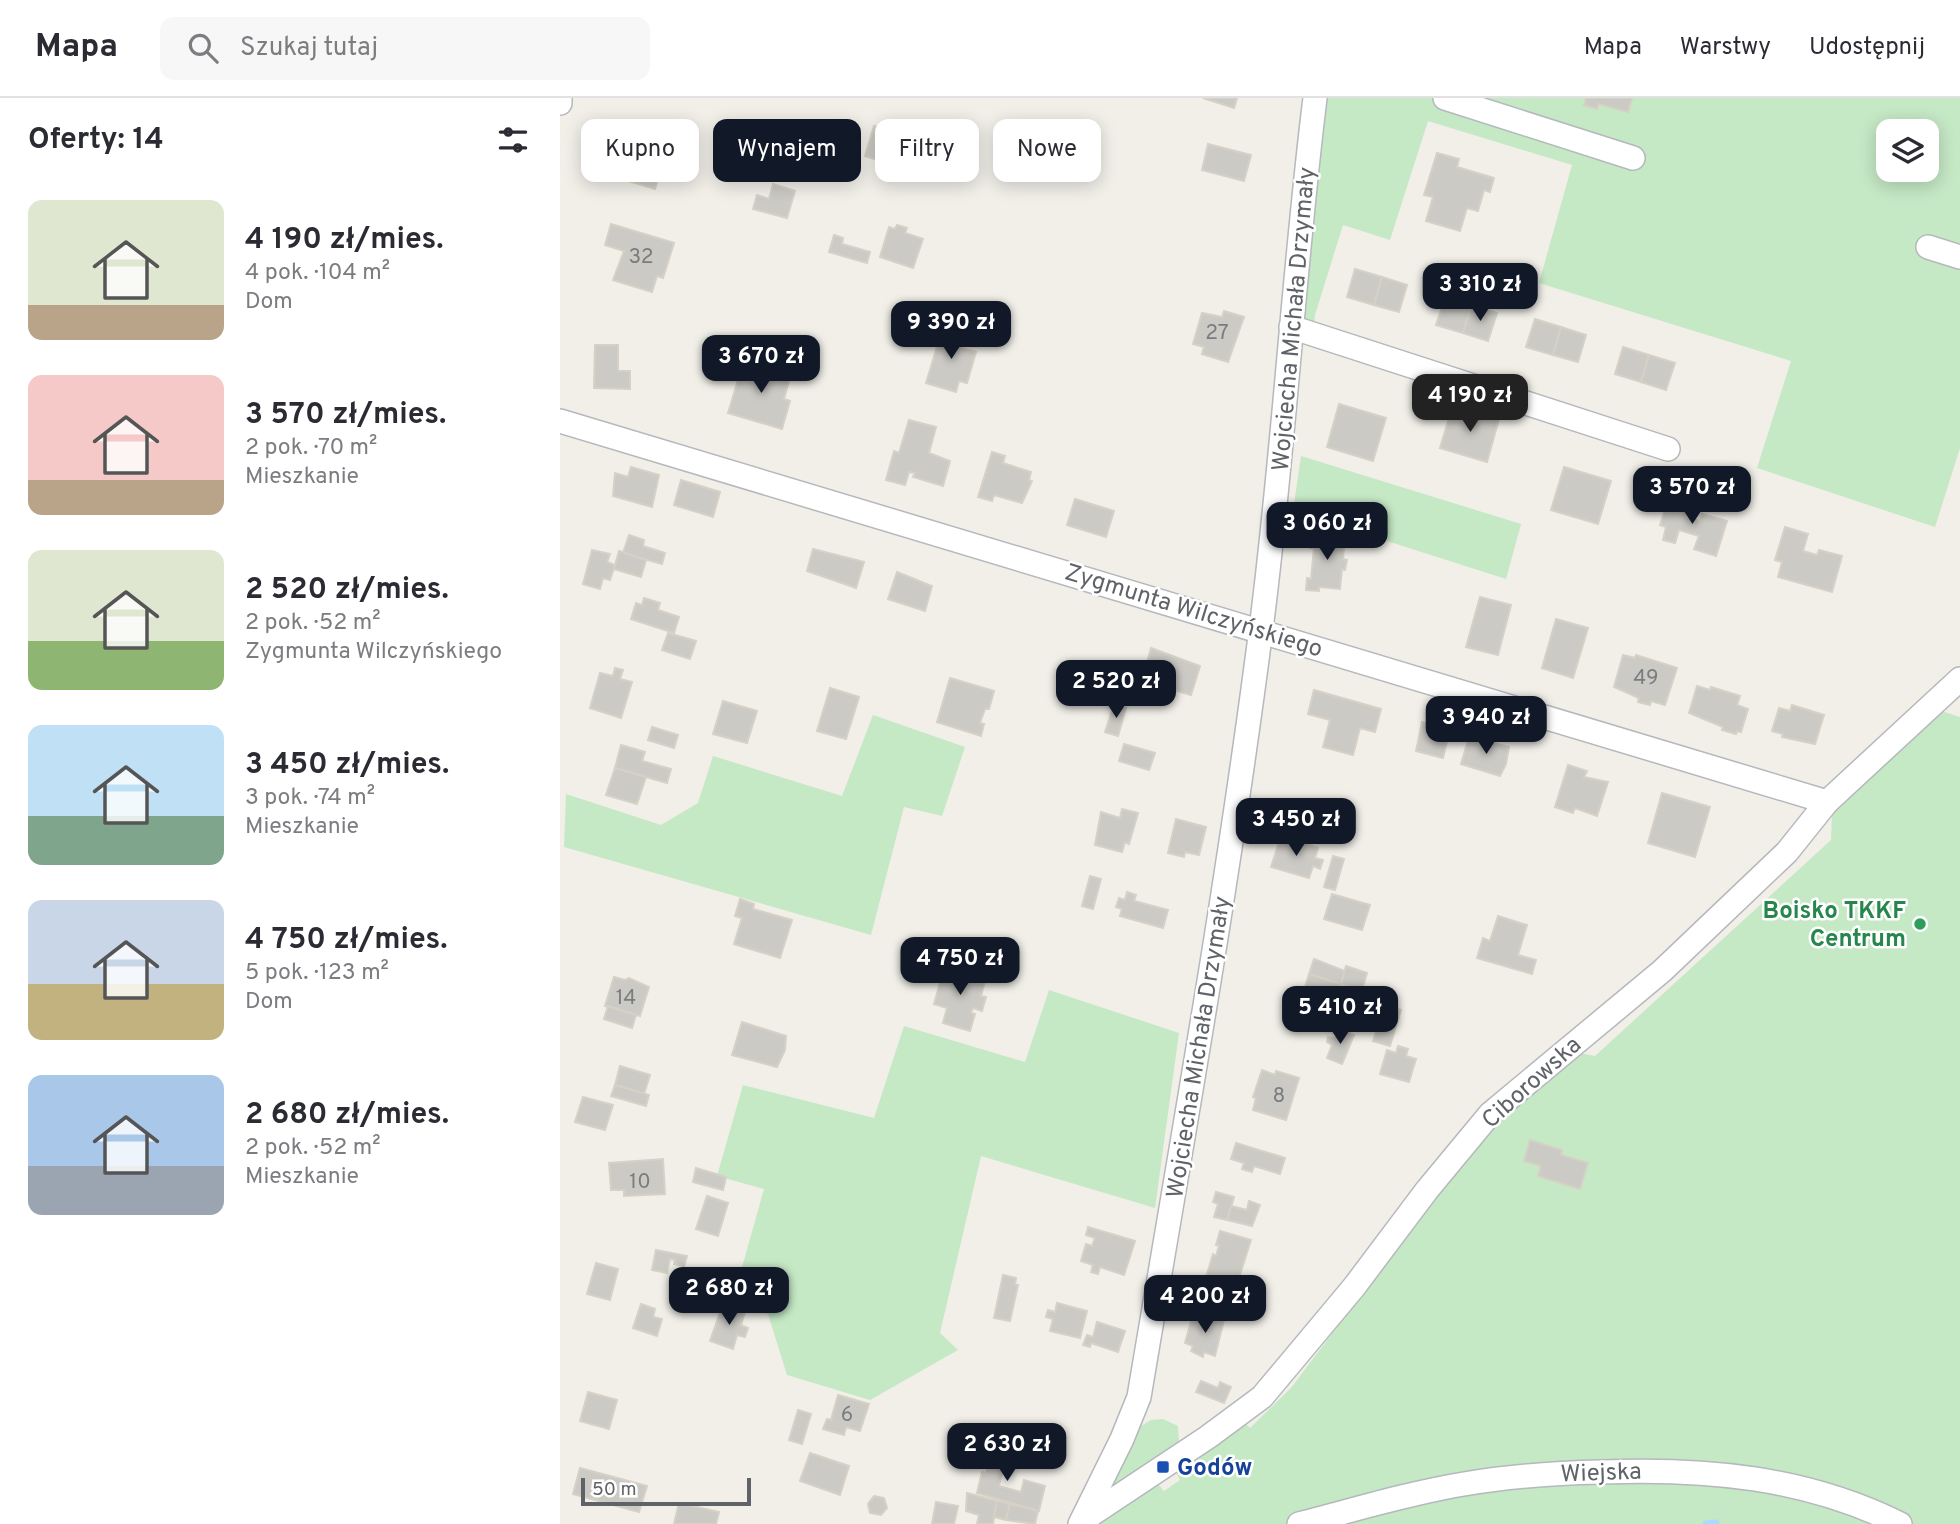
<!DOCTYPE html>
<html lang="pl">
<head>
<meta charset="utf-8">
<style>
	:root { --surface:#fff; --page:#f7f7f7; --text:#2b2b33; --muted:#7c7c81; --line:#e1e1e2; --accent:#111827 }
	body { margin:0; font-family:Overpass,sans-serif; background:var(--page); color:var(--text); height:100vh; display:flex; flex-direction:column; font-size:26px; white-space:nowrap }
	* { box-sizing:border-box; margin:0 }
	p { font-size:23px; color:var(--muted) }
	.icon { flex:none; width:38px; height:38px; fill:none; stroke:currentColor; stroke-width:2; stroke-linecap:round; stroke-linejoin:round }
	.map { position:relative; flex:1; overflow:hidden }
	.sheet { display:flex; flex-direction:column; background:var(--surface); width:560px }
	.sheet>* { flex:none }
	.hud { position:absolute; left:21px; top:21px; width:665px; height:63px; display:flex; gap:14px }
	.buttons { position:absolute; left:1316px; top:21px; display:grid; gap:14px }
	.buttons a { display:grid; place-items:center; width:63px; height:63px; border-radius:14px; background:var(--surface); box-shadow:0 4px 18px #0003; font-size:35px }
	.scale { position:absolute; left:21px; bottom:18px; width:170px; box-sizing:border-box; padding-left:7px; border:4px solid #5f6368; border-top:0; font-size:19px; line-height:24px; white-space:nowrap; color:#5f6368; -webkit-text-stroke:5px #fff; paint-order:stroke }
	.price { position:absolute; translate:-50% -60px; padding:0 16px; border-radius:14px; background:var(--accent); color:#fff; font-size:23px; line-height:46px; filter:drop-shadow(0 2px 4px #0008) }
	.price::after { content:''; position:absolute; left:50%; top:42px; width:21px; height:16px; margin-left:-10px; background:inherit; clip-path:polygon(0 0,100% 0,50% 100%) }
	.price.current { background:#222; color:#fff }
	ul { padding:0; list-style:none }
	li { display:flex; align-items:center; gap:21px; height:175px; padding:0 28px }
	li span { display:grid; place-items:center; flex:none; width:196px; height:140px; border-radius:14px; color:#555 }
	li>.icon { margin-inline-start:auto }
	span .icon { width:84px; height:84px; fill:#fffc; stroke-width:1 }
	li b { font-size:30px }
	h2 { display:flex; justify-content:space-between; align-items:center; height:84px; padding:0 28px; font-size:30px }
	.chip { padding:0 24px; border-radius:14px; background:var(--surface); box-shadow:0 4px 18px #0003; font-size:24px; line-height:63px }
	.chip.current { background:var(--accent); color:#fff }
	header { display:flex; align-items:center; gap:42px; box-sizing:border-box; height:98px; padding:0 35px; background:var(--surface); border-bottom:2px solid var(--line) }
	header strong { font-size:33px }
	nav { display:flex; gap:38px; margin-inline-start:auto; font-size:24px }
	.search { width:490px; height:63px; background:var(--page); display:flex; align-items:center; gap:18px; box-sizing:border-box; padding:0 24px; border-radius:14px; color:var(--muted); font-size:26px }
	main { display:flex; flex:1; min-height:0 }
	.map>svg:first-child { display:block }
</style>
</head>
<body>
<header>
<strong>Mapa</strong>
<div class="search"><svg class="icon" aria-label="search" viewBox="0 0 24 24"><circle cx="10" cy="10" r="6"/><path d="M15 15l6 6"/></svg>Szukaj tutaj</div>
<nav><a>Mapa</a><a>Warstwy</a><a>Udostępnij</a></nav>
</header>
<main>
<section class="sheet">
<h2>Oferty: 14<svg class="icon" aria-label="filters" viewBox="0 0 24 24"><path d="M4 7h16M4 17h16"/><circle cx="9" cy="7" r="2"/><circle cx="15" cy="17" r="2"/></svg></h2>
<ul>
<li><span style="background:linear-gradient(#dfe7d0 75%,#b9a48a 0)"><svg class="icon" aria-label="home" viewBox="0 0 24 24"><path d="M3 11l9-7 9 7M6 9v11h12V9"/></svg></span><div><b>4 190 zł/mies.</b><p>4 pok. · 104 m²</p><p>Dom</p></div></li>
<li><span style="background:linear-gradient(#f6c9c9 75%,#b9a48a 0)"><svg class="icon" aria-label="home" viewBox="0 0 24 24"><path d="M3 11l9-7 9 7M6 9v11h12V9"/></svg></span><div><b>3 570 zł/mies.</b><p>2 pok. · 70 m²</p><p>Mieszkanie</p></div></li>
<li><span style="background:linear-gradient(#dfe7d0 65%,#8fb573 0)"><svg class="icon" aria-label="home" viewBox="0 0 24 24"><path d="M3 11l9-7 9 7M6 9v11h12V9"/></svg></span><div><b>2 520 zł/mies.</b><p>2 pok. · 52 m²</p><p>Zygmunta Wilczyńskiego</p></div></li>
<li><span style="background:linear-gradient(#bfe0f5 65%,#7fa58c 0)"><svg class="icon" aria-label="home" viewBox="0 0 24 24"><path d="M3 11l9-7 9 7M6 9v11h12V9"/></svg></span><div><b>3 450 zł/mies.</b><p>3 pok. · 74 m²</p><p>Mieszkanie</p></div></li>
<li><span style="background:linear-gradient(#c9d6e8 60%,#c2b280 0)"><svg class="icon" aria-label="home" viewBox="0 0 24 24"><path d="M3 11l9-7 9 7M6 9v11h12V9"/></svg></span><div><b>4 750 zł/mies.</b><p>5 pok. · 123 m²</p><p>Dom</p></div></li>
<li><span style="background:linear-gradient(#a9c7e8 65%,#9aa5b1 0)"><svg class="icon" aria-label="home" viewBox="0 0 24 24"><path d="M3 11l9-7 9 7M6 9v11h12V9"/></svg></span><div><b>2 680 zł/mies.</b><p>2 pok. · 52 m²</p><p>Mieszkanie</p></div></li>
</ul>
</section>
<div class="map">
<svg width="1400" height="1426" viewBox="0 0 1400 1426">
	<rect width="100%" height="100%" fill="#f1efe8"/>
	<g fill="#c5e8c5" fill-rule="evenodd">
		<path d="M765 0H1400V350L1375 429 1197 370 1231 263 979 185 1012 67 868 23 830 142 783 127 755 217 754 229 747 226 742 213ZM1328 33H1367V72H1328Z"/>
		<polygon points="741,358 961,426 946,481 733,413"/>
		<polygon points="1378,612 1400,619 1400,1426 540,1426 598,1386 604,1393 620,1382 615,1373 686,1326 690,1330 731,1290 896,1071 932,1029 1015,954 1035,958 1271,742 1272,712"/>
		<polygon points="313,617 405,649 382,718 344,709 311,837 4,749 6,696 101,727 138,705 153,658 282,698"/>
		<polygon points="489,892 619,935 595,1110 421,1058 380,1235 398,1252 310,1302 227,1277 208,1216 172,1205 204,1091 157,1078 183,987 314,1020 344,928 465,964"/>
		<polygon points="603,1321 618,1328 619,1344 551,1392 576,1331 591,1322"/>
	</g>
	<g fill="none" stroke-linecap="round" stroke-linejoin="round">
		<polyline stroke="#aadaff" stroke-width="7" points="1146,1426 1156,1425"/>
	</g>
	<g fill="#cccac5" stroke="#d6d1c6" stroke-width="2">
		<polygon points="643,0 677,0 674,10"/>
		<polygon points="1026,0 1072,0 1068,14 1039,6 1037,11 1024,7"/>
		<polygon points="314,28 356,41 346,71 305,58"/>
		<polygon points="52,29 108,47 95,91 59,80 66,57 45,51"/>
		<polygon points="648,46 691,57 684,83 642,72"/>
		<polygon points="877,55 899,61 897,69 934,80 930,94 924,92 918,113 907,110 900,133 866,123 873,99 864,97"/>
		<polygon points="213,86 235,93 227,120 193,111 197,97 209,101"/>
		<polygon points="51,126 114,145 103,180 97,178 92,194 53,182 64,153 45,147"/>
		<polygon points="337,127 347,130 345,135 363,141 353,170 320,159 329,129 335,131"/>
		<polygon points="274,137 283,140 282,146 310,154 307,165 269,154"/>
		<polygon points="795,171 822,179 814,207 787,199"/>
		<polygon points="822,179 847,187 839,214 814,207"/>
		<polygon points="885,200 911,208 903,235 876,227"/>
		<polygon points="911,208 937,215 928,243 903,235"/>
		<polygon points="664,213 684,219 668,264 642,256 644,249 633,246 642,215 662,219"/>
		<polygon points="975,221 1001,229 993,257 966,249"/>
		<polygon points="383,229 406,236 401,250 416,254 407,285 399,283 396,294 366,285"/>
		<polygon points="1001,229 1026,237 1018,264 993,257"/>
		<polygon points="35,247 58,247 58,273 70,273 70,291 34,290"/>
		<polygon points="1063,249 1089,257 1081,284 1055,276"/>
		<polygon points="1089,257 1115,265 1106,292 1081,284"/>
		<polygon points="184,262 231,276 224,301 230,303 222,331 168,315"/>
		<polygon points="779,306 826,320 813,363 767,349"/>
		<polygon points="893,307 939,321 927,364 880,350"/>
		<polygon points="349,322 376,329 369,355 390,363 383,388 353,379 355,375 349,374 345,387 326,382 334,353 339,355"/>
		<polygon points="432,354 445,358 443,365 471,374 469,382 472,383 462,405 434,397 432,403 418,399"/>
		<polygon points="71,369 99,377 92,409 53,398 55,375 68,379"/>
		<polygon points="1004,369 1051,383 1038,426 991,412"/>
		<polygon points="121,382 160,394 153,419 114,407"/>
		<polygon points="1110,396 1131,402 1126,419 1140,423 1142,416 1167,423 1156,458 1134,451 1139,438 1119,432 1115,445 1103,442 1106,429 1100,427"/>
		<polygon points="515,401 554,413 546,439 507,427"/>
		<polygon points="1225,429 1248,436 1243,453 1257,457 1259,452 1282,458 1272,494 1218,479 1222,464 1215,462"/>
		<polygon points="751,436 785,439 783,461 787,462 785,472 782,471 780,491 759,489 759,493 746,492 747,480 751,481 754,450 750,450"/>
		<polygon points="69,437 84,442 83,448 105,455 102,466 63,455"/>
		<polygon points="253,451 304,464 296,490 247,473"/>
		<polygon points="32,452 50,456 47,464 55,467 50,482 43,480 40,491 23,486"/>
		<polygon points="59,453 86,462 81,479 54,471"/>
		<polygon points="337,474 372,488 365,513 328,501"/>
		<polygon points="920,499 951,507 938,557 906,549"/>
		<polygon points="84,500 100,505 98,512 119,519 114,535 71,521 76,505 82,507"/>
		<polygon points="996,521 1028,530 1013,580 982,570"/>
		<polygon points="108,535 136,543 130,561 102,552"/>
		<polygon points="591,550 640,568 631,597 582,583"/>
		<polygon points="1063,557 1075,560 1076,557 1117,570 1105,607 1091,603 1090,607 1078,604 1079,600 1054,589"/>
		<polygon points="55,570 63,572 60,581 72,584 61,620 30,610 40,575 53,578"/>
		<polygon points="390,580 434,593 429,611 425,611 420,625 424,626 421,638 377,624"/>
		<polygon points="1137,588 1150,592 1151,589 1180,598 1177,607 1188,611 1181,634 1177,633 1176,636 1162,632 1163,629 1129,615"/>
		<polygon points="270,590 299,599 286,641 257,633"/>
		<polygon points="754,592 821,611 815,634 800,630 793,657 763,649 770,622 748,616"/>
		<polygon points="163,603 197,613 187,645 153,636"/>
		<polygon points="554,607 566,610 558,638 545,634"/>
		<polygon points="1232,607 1264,617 1255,646 1222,639 1223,636 1212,633 1219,610 1230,613"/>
		<polygon points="862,624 890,631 883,660 856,653"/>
		<polygon points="92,629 118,637 114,650 88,642"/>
		<polygon points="909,639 949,649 946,666 940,678 901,666"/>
		<polygon points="564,646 595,655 589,672 559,663"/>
		<polygon points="61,647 85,654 82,663 111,671 107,685 55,670"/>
		<polygon points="1008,667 1027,673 1024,679 1048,684 1037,718 1015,710 1013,715 995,709"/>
		<polygon points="55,670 86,679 77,706 46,697"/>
		<polygon points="1102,695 1150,709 1135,759 1088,745"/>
		<polygon points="562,711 578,715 569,746 565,744 562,754 535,747 541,714 560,720"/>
		<polygon points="616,721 646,729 639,757 625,754 624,759 608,755"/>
		<polygon points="721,738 758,750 755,760 763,762 760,771 753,768 749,780 711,769"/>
		<polygon points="773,758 784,761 775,792 764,789"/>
		<polygon points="530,778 541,781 533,811 522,808"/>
		<polygon points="567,794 576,797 574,803 608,812 603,830 560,818 562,811 556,809 559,800 565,802"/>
		<polygon points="772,796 810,807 802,832 764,821"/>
		<polygon points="180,801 194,806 193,811 232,822 220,860 174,846 182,820 175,818"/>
		<polygon points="938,818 967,827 958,857 976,862 972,876 917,860 923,840 930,843"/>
		<polygon points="754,861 785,873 781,886 749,876"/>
		<polygon points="385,867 426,879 421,898 426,899 422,913 413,910 411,915 415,916 410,933 383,925 387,910 374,906"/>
		<polygon points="786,868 807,875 802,892 781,886"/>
		<polygon points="749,876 781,886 777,898 745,889"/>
		<polygon points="54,879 65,882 69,880 89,889 80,918 45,908"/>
		<polygon points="824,907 841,912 830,948 813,943"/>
		<polygon points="48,908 76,917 72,930 44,921"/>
		<polygon points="182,924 226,938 225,952 217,969 172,957"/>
		<polygon points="779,931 794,937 782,966 767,960 772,947 767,944 768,939 775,940"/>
		<polygon points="838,948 848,951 846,958 856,961 849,984 820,976 827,952 836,955"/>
		<polygon points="60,968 90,977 84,996 55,987"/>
		<polygon points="702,972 715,977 716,973 739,980 726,1022 693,1012 696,1000 693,999"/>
		<polygon points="55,987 89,997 86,1008 51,998"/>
		<polygon points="23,999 53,1007 45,1032 15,1024"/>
		<polygon points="970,1042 1002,1052 1001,1057 1028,1065 1020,1091 978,1078 981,1068 964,1063"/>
		<polygon points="676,1045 725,1060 720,1076 694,1068 692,1074 682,1071 684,1065 671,1061"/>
		<polygon points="103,1061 105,1096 64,1098 64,1092 51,1092 49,1065"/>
		<polygon points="136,1070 166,1079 163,1092 133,1084"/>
		<polygon points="656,1094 674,1099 667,1122 654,1119 658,1106 653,1104"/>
		<polygon points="147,1098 168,1105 158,1138 136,1131"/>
		<polygon points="689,1103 700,1107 692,1128 667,1122 671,1108 687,1112"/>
		<polygon points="528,1129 575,1143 564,1177 540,1169 538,1176 531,1174 533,1167 521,1163 526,1146 532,1148 535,1140 526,1137"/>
		<polygon points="660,1133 691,1142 675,1192 645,1183 653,1156 656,1158 659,1148 656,1147"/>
		<polygon points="96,1152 127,1158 124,1168 114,1166 115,1162 110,1161 107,1175 92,1172"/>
		<polygon points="36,1165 58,1171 50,1202 27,1196"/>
		<polygon points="443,1177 456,1180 455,1187 458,1187 450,1223 434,1220"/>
		<polygon points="497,1205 527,1213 520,1240 490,1233 493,1221 486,1219 488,1212 495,1214"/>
		<polygon points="81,1206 95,1211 93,1219 102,1221 97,1238 73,1230"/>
		<polygon points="163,1206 185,1214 181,1227 188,1230 185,1239 177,1237 173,1251 150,1243"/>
		<polygon points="648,1217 664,1222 655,1258 644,1254 643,1259 631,1253 633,1248 625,1245 632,1220 646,1223"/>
		<polygon points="537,1224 565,1233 558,1254 531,1245 530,1249 523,1247 527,1237 533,1239"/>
		<polygon points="641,1283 658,1290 660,1284 671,1289 664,1305 636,1294"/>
		<polygon points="28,1294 57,1302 49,1331 20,1323"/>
		<polygon points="278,1297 309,1306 300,1333 286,1329 284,1337 263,1331 267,1321 271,1322"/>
		<polygon points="238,1312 251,1316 242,1346 229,1342"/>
		<polygon points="426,1347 447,1353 439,1388 461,1394 464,1382 485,1388 479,1413 417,1395 422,1374 426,1375 429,1363 422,1361"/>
		<polygon points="250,1355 289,1368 280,1397 240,1383"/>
		<polygon points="20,1370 87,1388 79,1414 13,1396"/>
		<polygon points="407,1395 437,1403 433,1426 417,1426 419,1417 406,1413"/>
		<polygon points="314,1398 324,1400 327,1410 321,1417 310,1415 308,1406"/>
		<polygon points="437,1403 450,1406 446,1422 434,1419"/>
		<polygon points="376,1404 398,1408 394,1426 372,1426"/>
		<polygon points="119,1405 159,1414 156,1426 114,1426"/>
		<polygon points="450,1406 478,1413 475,1426 446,1422"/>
	</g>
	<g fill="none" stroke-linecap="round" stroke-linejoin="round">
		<g stroke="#b5b8bc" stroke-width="26">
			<g id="minor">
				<polyline points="885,0 1073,60"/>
				<polyline points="0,5 0,0"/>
				<polyline points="1368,149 1400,159"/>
				<polyline points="731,229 1108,351"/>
				<polyline points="0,323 1267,704"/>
				<polyline points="526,1420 648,1339 702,1299 794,1189 867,1092 930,1016 1102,873 1227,754 1267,704 1400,581"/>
				<path d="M520 1426 562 1341 579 1299C622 1043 668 788 701 531 724 354 733 177 755 0"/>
				<path d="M739 1426C794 1412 849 1395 904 1386 950 1378 995 1375 1041 1374 1145 1370 1246 1379 1340 1426"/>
			</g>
		</g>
		<use href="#minor" stroke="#fff" stroke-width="23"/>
	</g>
	<circle fill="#2e9e5b" stroke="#fff" stroke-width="2.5" cx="1360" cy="826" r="7"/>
	<rect fill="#1a4fb4" stroke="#fff" stroke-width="2.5" x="596" y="1362" width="14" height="14" rx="3.5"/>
	<g text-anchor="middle" stroke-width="5" stroke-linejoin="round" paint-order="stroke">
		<g font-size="21" fill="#7a7d7f">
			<text x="81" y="165">32</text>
			<text x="657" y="241">27</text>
			<text x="1086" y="586">49</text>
			<text x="66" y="906">14</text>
			<text x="719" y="1004">8</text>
			<text x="80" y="1090">10</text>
			<text x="287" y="1323">6</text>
		</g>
		<g font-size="24" fill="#5f6368" stroke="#fff">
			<text transform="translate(733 221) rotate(-85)" y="8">Wojciecha Michała Drzymały</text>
			<text transform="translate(634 512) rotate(17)" y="8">Zygmunta Wilczyńskiego</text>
			<text transform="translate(638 949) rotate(-81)" y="8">Wojciecha Michała Drzymały</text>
			<text transform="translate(971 984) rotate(-42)" y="8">Ciborowska</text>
			<text transform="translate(1041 1374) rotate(-2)" y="8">Wiejska</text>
		</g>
		<g font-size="24" font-weight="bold" fill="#27864d" stroke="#fff" text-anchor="end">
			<text x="1346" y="820">Boisko TKKF<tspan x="1346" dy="28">Centrum</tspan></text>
		</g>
		<g font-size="24" font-weight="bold" fill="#164399" stroke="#fff" text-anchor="start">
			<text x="617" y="1377">Godów</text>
		</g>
	</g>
</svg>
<div class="buttons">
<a><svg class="icon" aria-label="layers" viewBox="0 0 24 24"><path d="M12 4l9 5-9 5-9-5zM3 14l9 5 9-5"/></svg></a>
</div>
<div class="scale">50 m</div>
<b class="price" style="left:920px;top:225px">3 310 zł</b>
<b class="price" style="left:391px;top:263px">9 390 zł</b>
<b class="price" style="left:201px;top:297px">3 670 zł</b>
<b class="price current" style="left:910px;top:336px">4 190 zł</b>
<b class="price" style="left:1132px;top:428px">3 570 zł</b>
<b class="price" style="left:767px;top:464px">3 060 zł</b>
<b class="price" style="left:556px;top:622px">2 520 zł</b>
<b class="price" style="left:926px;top:658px">3 940 zł</b>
<b class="price" style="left:736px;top:760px">3 450 zł</b>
<b class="price" style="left:400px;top:899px">4 750 zł</b>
<b class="price" style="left:780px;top:948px">5 410 zł</b>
<b class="price" style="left:169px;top:1229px">2 680 zł</b>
<b class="price" style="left:645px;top:1237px">4 200 zł</b>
<b class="price" style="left:447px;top:1385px">2 630 zł</b>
<div class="hud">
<a class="chip">Kupno</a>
<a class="chip current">Wynajem</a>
<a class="chip">Filtry</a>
<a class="chip">Nowe</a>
</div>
</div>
</main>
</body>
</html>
